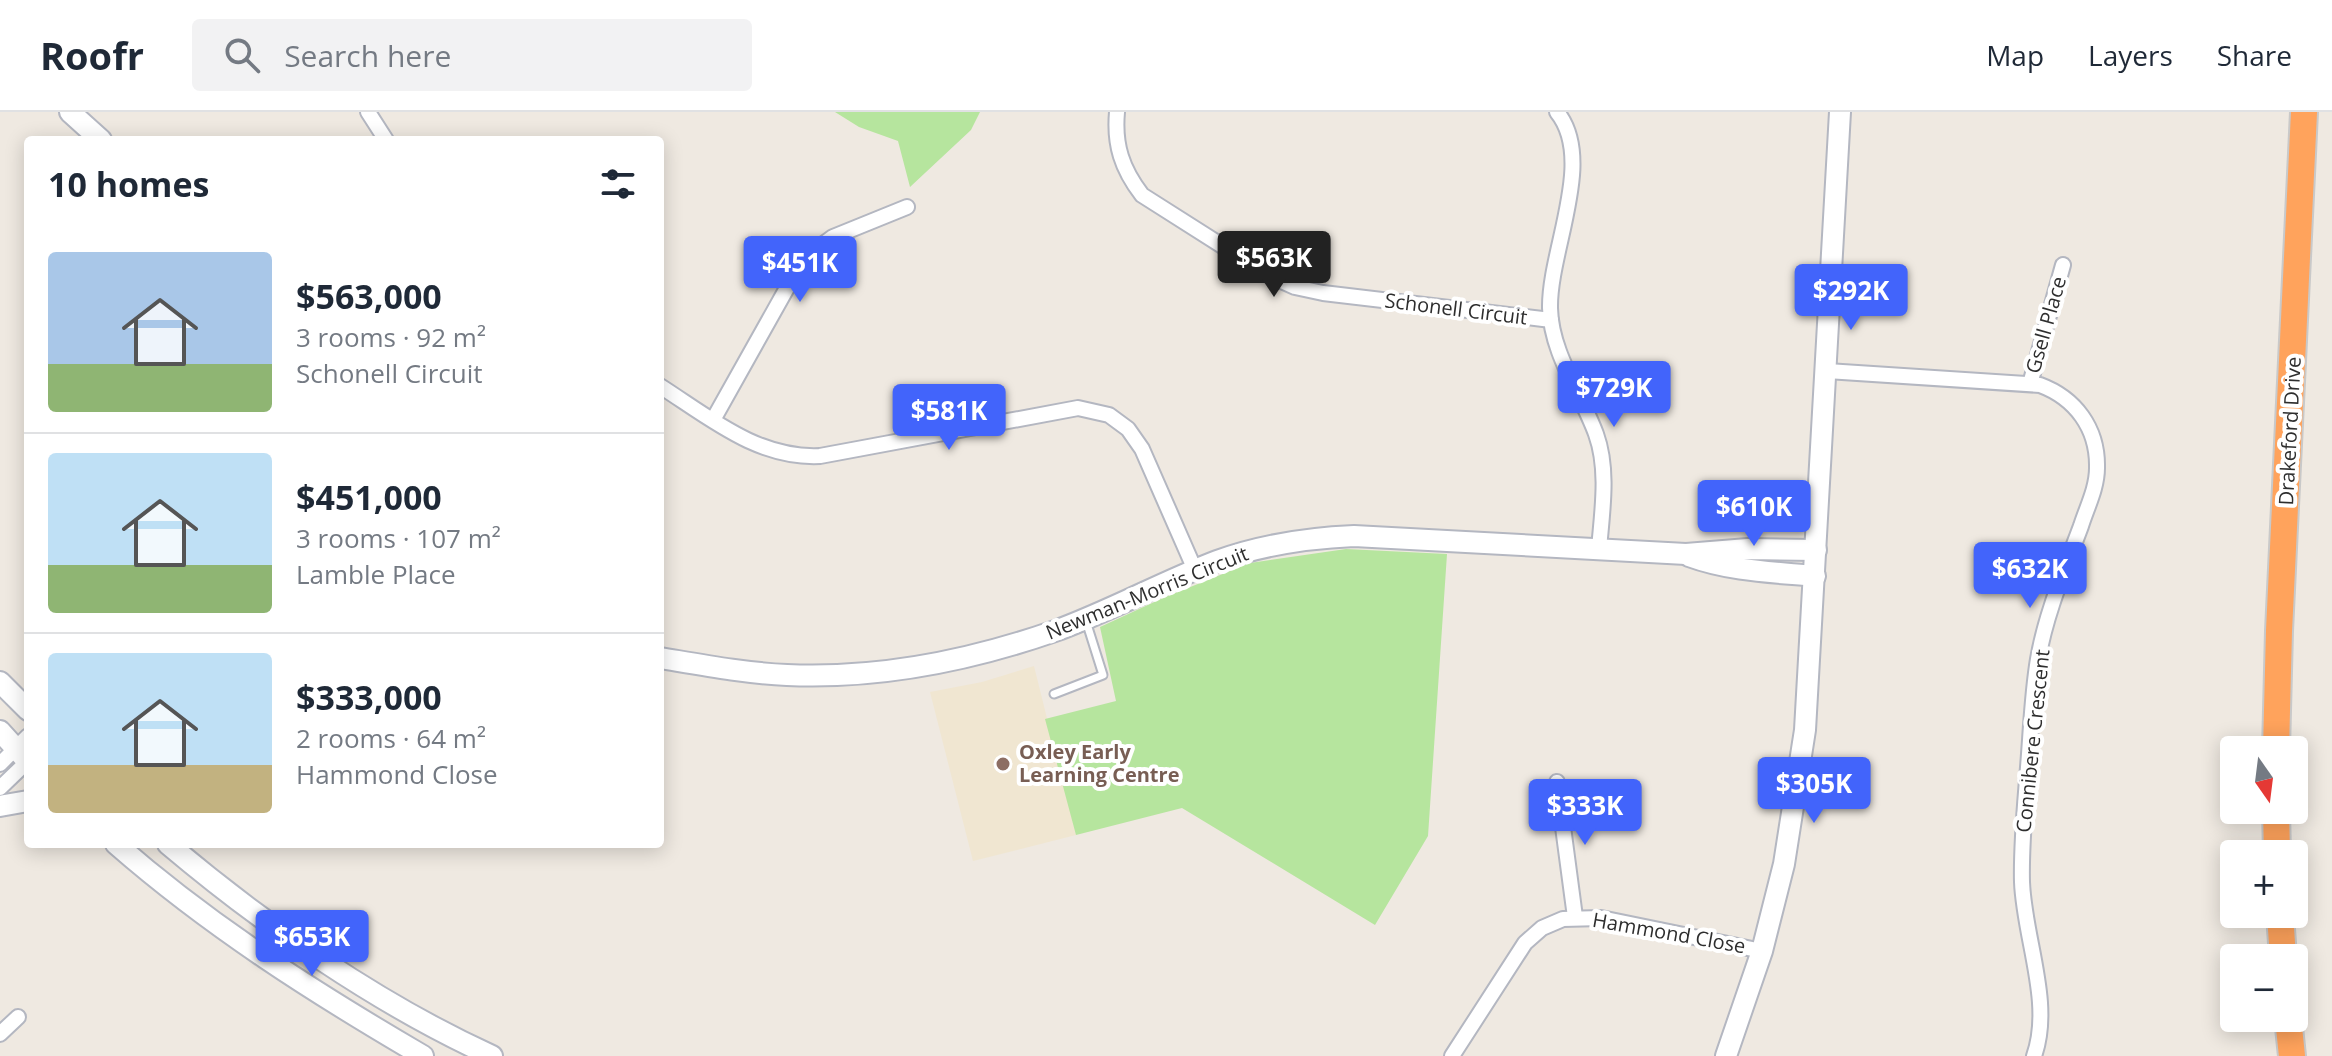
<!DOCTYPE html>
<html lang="en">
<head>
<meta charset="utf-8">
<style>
	:root { --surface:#fff; --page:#f2f2f3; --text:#1f2937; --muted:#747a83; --line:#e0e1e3; --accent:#4264fb }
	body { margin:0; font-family:"Open Sans",sans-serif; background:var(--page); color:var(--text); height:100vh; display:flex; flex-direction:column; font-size:30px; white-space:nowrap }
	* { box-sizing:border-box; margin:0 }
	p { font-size:26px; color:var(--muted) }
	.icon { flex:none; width:44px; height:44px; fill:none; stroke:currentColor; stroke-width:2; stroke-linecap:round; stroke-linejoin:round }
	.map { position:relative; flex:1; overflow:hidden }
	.drawer { position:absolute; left:24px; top:24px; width:640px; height:712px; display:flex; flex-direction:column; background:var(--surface); border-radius:8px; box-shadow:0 4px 20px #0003 }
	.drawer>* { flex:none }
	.needle { width:52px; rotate:166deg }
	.controls { position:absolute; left:2220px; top:624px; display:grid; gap:16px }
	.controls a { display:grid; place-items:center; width:88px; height:88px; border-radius:8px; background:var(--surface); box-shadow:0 4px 20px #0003; font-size:40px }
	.price { position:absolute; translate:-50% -68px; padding:0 18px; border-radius:8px; background:var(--accent); color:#fff; font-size:26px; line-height:52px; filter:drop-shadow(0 2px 4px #0008) }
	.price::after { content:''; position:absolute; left:50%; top:48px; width:24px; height:18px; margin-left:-12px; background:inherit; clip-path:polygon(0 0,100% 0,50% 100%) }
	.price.current { background:#222; color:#fff }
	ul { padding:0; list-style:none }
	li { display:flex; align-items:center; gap:24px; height:200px; padding:0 24px }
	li+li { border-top:2px solid var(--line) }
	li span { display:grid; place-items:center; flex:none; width:224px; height:160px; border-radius:8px; color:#555 }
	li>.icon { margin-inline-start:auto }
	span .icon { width:96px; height:96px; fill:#fffc; stroke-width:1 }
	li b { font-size:34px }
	h2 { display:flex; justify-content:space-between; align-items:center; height:96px; padding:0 24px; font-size:34px }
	header { display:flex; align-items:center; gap:48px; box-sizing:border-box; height:112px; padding:0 40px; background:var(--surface); border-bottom:2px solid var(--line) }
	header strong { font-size:38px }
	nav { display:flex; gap:44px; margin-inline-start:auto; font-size:28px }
	.search { width:560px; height:72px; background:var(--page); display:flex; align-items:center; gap:20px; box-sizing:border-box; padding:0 28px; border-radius:8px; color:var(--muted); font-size:30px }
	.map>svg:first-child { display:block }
</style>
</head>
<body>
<header>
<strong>Roofr</strong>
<div class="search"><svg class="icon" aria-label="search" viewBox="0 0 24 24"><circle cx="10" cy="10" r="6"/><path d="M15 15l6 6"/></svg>Search here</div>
<nav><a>Map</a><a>Layers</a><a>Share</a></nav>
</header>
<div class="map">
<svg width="2332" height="944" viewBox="0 0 2332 944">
	<rect width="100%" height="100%" fill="#efe9e1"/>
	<polygon fill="#f0e6d1" points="1034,554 1076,723 973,749 930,580 982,570"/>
	<g fill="#b6e59e">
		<polygon points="835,0 980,0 971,18 910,75 898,29 859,15"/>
		<polygon points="1346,437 1447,442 1428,724 1375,813 1182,696 1076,723 1045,607 1116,589 1100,515 1163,486 1250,451"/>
	</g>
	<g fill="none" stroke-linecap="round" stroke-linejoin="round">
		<g stroke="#b4b7c1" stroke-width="11">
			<polyline id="lane" points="1054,582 1103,563 1086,509"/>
		</g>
		<g stroke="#b4b7c1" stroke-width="18">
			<g id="street">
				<polyline points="368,0 386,28"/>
				<path d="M1117 0C1114 33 1122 57 1142 83L1268 163 1295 175 1323 181 1551 208"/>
				<path d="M1557 0C1596 48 1549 138 1550 196 1551 241 1581 281 1596 322 1609 358 1602 400 1599 437"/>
				<path d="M1827 259 2040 273C2075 286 2098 316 2097 356 2097 376 2087 395 2081 414 2065 457 2046 501 2038 547 2032 583 2031 619 2028 655 2025 694 2021 732 2022 770 2024 826 2053 891 2034 944"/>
				<polyline points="2030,272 2063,153"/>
				<path d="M660 274C710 306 758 347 820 344L1078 296 1109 303 1128 317 1142 337 1195 458"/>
				<polyline points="713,308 792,167 810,142 833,125 907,95"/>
				<polyline points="0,652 28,624"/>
				<polyline points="1557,670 1575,805"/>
				<polyline points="0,676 28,649"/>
				<polyline points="0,922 18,905"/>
				<polyline points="1452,944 1525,831 1542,816 1563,807 1601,806 1762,839"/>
			</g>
		</g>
		<g stroke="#b4b7c1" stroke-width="24">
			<g id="secondary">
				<polyline points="70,0 101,28"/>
				<path d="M1689 444C1730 459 1772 460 1815 464"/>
				<path d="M660 546C702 553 744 561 787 563 878 567 969 549 1055 519 1110 499 1162 470 1217 449 1261 433 1308 426 1354 424L1686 442 1748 437 1816 438"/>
				<polyline points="0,570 28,598"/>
				<polyline points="0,619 28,650"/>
				<polyline points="0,694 28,689"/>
				<path d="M116 732C211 815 315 881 423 944"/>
				<path d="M168 732C264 813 378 892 492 944"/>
				<polyline points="1726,944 1762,839 1784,752 1805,618 1840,0"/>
			</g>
		</g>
		<g stroke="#c9c9c9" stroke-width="30">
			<g id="highway">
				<polyline points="2276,638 2279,519 2304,0"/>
				<polyline points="2276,698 2277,742"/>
				<polyline points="2280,802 2283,846"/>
				<polyline points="2288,906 2292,944"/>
			</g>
		</g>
		<use href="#lane" stroke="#fff" stroke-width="7"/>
		<use href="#street" stroke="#fff" stroke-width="14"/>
		<use href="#secondary" stroke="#fff" stroke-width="20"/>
		<use href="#highway" stroke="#ffa35c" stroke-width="26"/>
	</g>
	<circle fill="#8d6e63" stroke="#fff" stroke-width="3" cx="1003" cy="652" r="8"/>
	<g text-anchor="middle" stroke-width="8" stroke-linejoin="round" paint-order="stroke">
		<g font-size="20" fill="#2e2e2e" stroke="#fff">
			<text transform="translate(1456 197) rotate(7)" y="7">Schonell Circuit</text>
			<text transform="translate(2046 213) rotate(-74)" y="7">Gsell Place</text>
			<text transform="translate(2290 319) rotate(-87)" y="7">Drakeford Drive</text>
			<text transform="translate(1147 481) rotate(-22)" y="7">Newman-Morris Circuit</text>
			<text transform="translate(2033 629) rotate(-84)" y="7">Connibere Crescent</text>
			<text transform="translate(1669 821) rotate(10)" y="7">Hammond Close</text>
		</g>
		<g font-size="20" font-weight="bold" fill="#785e54" stroke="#fff" text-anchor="start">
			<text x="1019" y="647">Oxley Early<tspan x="1019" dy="23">Learning Centre</tspan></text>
		</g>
	</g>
</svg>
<div class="controls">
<a><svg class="needle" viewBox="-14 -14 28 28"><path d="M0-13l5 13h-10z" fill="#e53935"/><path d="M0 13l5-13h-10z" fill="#747a83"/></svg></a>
<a>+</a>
<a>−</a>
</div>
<b class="price current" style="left:1274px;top:187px">$563K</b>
<b class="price" style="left:800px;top:192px">$451K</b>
<b class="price" style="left:1851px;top:220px">$292K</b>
<b class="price" style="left:1614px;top:317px">$729K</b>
<b class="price" style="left:949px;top:340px">$581K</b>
<b class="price" style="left:1754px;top:436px">$610K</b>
<b class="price" style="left:2030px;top:498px">$632K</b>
<b class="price" style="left:1814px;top:713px">$305K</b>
<b class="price" style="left:1585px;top:735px">$333K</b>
<b class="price" style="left:312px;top:866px">$653K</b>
<section class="drawer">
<h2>10 homes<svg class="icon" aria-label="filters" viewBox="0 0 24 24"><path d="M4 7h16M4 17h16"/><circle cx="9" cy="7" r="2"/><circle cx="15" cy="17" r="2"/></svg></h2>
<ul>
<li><span style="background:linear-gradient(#a9c7e8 70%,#8fb573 0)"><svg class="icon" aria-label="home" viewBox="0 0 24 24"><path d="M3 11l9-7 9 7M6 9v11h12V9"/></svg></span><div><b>$563,000</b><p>3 rooms · 92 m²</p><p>Schonell Circuit</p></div></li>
<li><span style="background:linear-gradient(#bfe0f5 70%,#8fb573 0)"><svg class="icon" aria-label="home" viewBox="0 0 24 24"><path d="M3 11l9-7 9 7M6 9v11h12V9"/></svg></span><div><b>$451,000</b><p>3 rooms · 107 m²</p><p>Lamble Place</p></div></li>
<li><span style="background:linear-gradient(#bfe0f5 70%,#c2b280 0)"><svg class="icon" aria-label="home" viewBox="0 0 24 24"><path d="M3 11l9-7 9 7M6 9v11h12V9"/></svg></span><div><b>$333,000</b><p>2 rooms · 64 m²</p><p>Hammond Close</p></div></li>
</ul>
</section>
</div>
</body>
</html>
